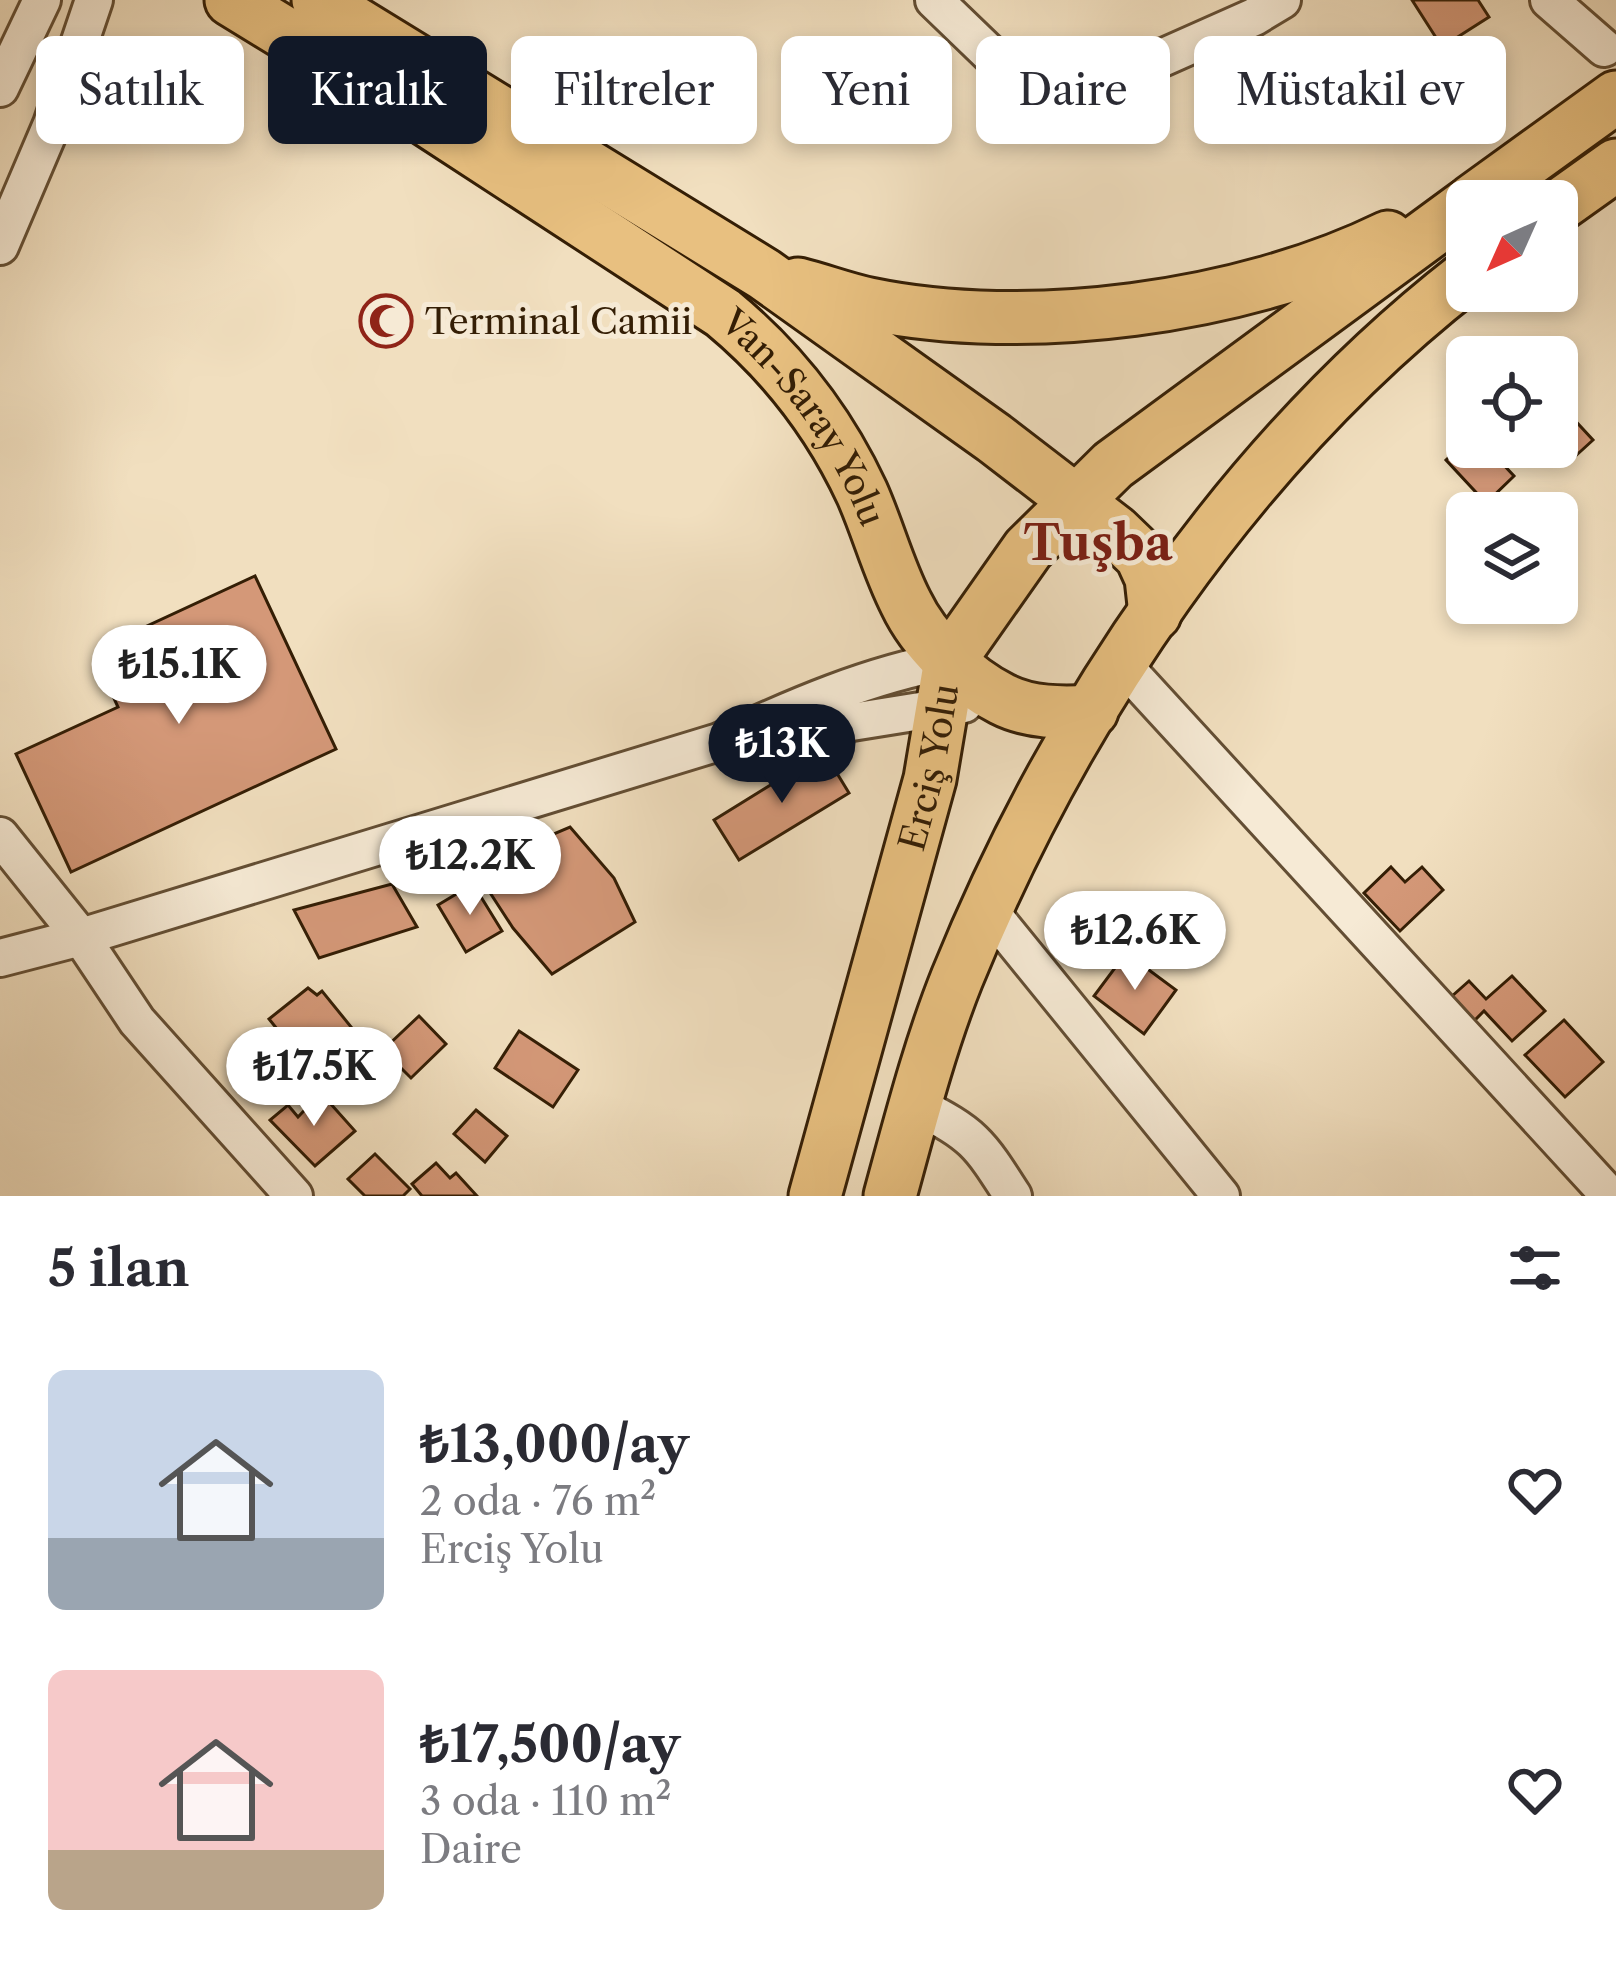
<!DOCTYPE html>
<html lang="tr">
<head>
<meta charset="utf-8">
<style>
	:root { --surface:#fff; --page:#f2f2f3; --text:#2b2b33; --muted:#7c7c81; --accent:#111827 }
	body { margin:0; font-family:"Libre Caslon Text",serif; background:var(--page); color:var(--text); height:100vh; display:flex; flex-direction:column; font-size:45px; white-space:nowrap }
	* { box-sizing:border-box; margin:0 }
	p { font-size:39px; color:var(--muted) }
	.icon { flex:none; width:66px; height:66px; fill:none; stroke:currentColor; stroke-width:2; stroke-linecap:round; stroke-linejoin:round }
	.map { position:relative; height:1196px; overflow:hidden }
	.side { display:flex; flex-direction:column; background:var(--surface); flex:1 }
	.side>* { flex:none }
	.banner { position:absolute; left:36px; top:36px; width:1545px; height:108px; display:flex; gap:24px }
	.needle { width:78px; rotate:225deg }
	.controls { position:absolute; left:1446px; top:180px; display:grid; gap:24px }
	.controls a { display:grid; place-items:center; width:132px; height:132px; border-radius:18px; background:var(--surface); box-shadow:0 6px 18px #0003; font-size:60px }
	.price { position:absolute; translate:-50% -102px; padding:0 27px; border-radius:42px; background:#fff; color:#222; font-size:39px; line-height:78px; filter:drop-shadow(0 3px 6px #0008) }
	.price::after { content:''; position:absolute; left:50%; top:72px; width:36px; height:27px; margin-left:-18px; background:inherit; clip-path:polygon(0 0,100% 0,50% 100%) }
	.price.current { background:var(--accent); color:#fff }
	ul { padding:0; list-style:none }
	li { display:flex; align-items:center; gap:36px; height:300px; padding:0 48px }
	li span { display:grid; place-items:center; flex:none; width:336px; height:240px; border-radius:18px; color:#555 }
	li>.icon { margin-inline-start:auto }
	span .icon { width:144px; height:144px; fill:#fffc; stroke-width:1 }
	li b { font-size:51px }
	h2 { display:flex; justify-content:space-between; align-items:center; height:144px; padding:0 48px; font-size:51px }
	.tag { padding:0 42px; border-radius:18px; background:var(--surface); box-shadow:0 6px 18px #0003; font-size:42px; line-height:108px }
	.tag.current { background:var(--accent); color:#fff }
	.map>svg:first-child { display:block }
</style>
</head>
<body>
<div class="map">
<svg width="1616" height="1196" viewBox="0 0 1616 1196">
	<rect width="100%" height="100%" fill="#f1dfbf"/>
	<filter id="stains"><feTurbulence type="fractalNoise" baseFrequency=".00167" numOctaves="4"/><feColorMatrix values="0 0 0 0 .2 0 0 0 0 .09 0 0 0 0 .02 0 0 0 .5 -.17"/></filter>
	<radialGradient id="worn" r=".72"><stop offset=".6" stop-color="#630" stop-opacity="0"/><stop offset="1" stop-color="#630" stop-opacity=".3"/></radialGradient>
	<g fill="#d49878" stroke="#341e05" stroke-width="3">
		<polygon points="1412,0 1478,0 1489,17 1442,47"/>
		<polygon points="1557,401 1593,440 1570,461 1557,447"/>
		<polygon points="1467,440 1467,447 1487,447 1514,476 1486,503 1446,460"/>
		<polygon points="255,576 336,749 71,872 16,754 118,707 100,668 113,663 104,646"/>
		<polygon points="824,752 849,793 739,860 714,820"/>
		<polygon points="570,827 614,878 635,922 552,974 513,928 474,868"/>
		<polygon points="1391,867 1405,882 1422,867 1443,890 1400,931 1364,893"/>
		<polygon points="392,884 417,927 319,958 294,910"/>
		<polygon points="473,884 502,931 466,952 438,905"/>
		<polygon points="1126,953 1176,990 1144,1034 1094,996"/>
		<polygon points="1512,976 1545,1011 1512,1041 1484,1011 1474,1021 1451,997 1469,981 1486,999"/>
		<polygon points="308,988 317,995 322,991 360,1038 332,1061 336,1066 318,1080 269,1019"/>
		<polygon points="419,1016 446,1044 411,1078 383,1050"/>
		<polygon points="1564,1020 1603,1062 1565,1097 1525,1055"/>
		<polygon points="519,1031 578,1070 553,1107 495,1068"/>
		<polygon points="321,1093 355,1131 315,1166 270,1120 288,1105 298,1117"/>
		<polygon points="476,1110 507,1136 485,1162 454,1134"/>
		<polygon points="375,1154 410,1189 403,1196 365,1196 348,1179"/>
		<polygon points="436,1163 450,1178 456,1173 477,1196 422,1196 412,1184"/>
	</g>
	<g fill="none" stroke-linecap="round" stroke-linejoin="round">
		<g stroke="#634e34" stroke-width="42">
			<g id="minor">
				<polyline points="934,0 1047,109 1254,17 1282,0"/>
				<polyline points="1549,0 1604,48"/>
				<polyline points="0,88 42,0"/>
				<polyline points="0,246 52,124 94,0"/>
				<polyline points="1121,663 1610,1196"/>
				<polyline points="758,737 964,704"/>
				<polyline points="0,836 81,937 137,1021 294,1196"/>
				<polyline points="987,908 1221,1196"/>
				<path d="M0 958 81 937 719 742C795 707 868 675 950 660"/>
				<path d="M916 1105C974 1135 978 1141 1013 1196"/>
			</g>
		</g>
		<g stroke="#341e05" stroke-width="57">
			<g id="highway">
				<path id="s1" d="M231 0 416 113 723 313C782 362 829 422 862 493 878 529 888 568 906 603 924 641 964 680 1002 699 1029 713 1062 713 1092 711"/>
				<polyline points="318,0 764,274 994,438 1115,531 1141,556 1151,578 1155,614"/>
				<polyline points="1472,201 1616,97"/>
				<polyline points="1557,207 1616,165"/>
				<path d="M798 284C822 290 845 299 869 304 1027 337 1243 308 1388 237"/>
				<path id="s2" d="M815 1196 930 779 950 660 1028 549 1113 465 1467 205"/>
				<path d="M890 1196C910 1123 929 1048 957 978 1065 712 1240 453 1467 276"/>
			</g>
		</g>
		<use href="#minor" stroke="#f6ead5" stroke-width="36"/>
		<use href="#highway" stroke="#e8c080" stroke-width="51"/>
	</g>
	<defs>
		<g id="mosque-ring" transform="scale(2.7)"><circle r="9.5" fill="#f6ead5" stroke="#8f2418" stroke-width="1.5"/><path d="M3.5-4.9A6 6 0 1 0 3.5 4.9A5 5 0 1 1 3.5-4.9Z" fill="#8f2418"/></g>
	</defs>
	<g fill-rule="evenodd">
		<use href="#mosque-ring" x="386" y="321"/>
	</g>
	<g text-anchor="middle" stroke-width="10" stroke-linejoin="round" paint-order="stroke">
		<g font-size="36" fill="#341e05" stroke="#f6ead5" text-anchor="start">
			<text x="425" y="334">Terminal Camii</text>
		</g>
		<g font-size="36" fill="#341e05" stroke="#f6ead5">
			<text dy="13" stroke="none"><textPath href="#s1" startOffset="717">Van-Saray Yolu</textPath></text>
			<text dy="13" stroke="none"><textPath href="#s2" startOffset="444">Erciş Yolu</textPath></text>
		</g>
		<g font-size="48" font-weight="bold" fill="#7a1f14" stroke="#f6ead5">
			<text x="1098" y="560">Tuşba</text>
		</g>
	</g>
	<rect width="100%" height="100%" filter="url(#stains)"/>
	<rect width="100%" height="100%" fill="url(#worn)"/>
</svg>
<div class="controls">
<a><svg class="needle" viewBox="-14 -14 28 28"><path d="M0-13l5 13h-10z" fill="#e53935"/><path d="M0 13l5-13h-10z" fill="#7c7c81"/></svg></a>
<a><svg class="icon" aria-label="locate" viewBox="0 0 24 24"><circle cx="12" cy="12" r="6"/><path d="M12 2v4M12 18v4M2 12h4M18 12h4"/></svg></a>
<a><svg class="icon" aria-label="layers" viewBox="0 0 24 24"><path d="M12 4l9 5-9 5-9-5zM3 14l9 5 9-5"/></svg></a>
</div>
<b class="price" style="left:179px;top:727px">₺15.1K</b>
<b class="price current" style="left:782px;top:806px">₺13K</b>
<b class="price" style="left:470px;top:918px">₺12.2K</b>
<b class="price" style="left:1135px;top:993px">₺12.6K</b>
<b class="price" style="left:314px;top:1129px">₺17.5K</b>
<div class="banner">
<a class="tag">Satılık</a>
<a class="tag current">Kiralık</a>
<a class="tag">Filtreler</a>
<a class="tag">Yeni</a>
<a class="tag">Daire</a>
<a class="tag">Müstakil ev</a>
</div>
</div>
<section class="side">
<h2>5 ilan<svg class="icon" aria-label="filters" viewBox="0 0 24 24"><path d="M4 7h16M4 17h16"/><circle cx="9" cy="7" r="2"/><circle cx="15" cy="17" r="2"/></svg></h2>
<ul>
<li><span style="background:linear-gradient(#c9d6e8 70%,#9aa5b1 0)"><svg class="icon" aria-label="home" viewBox="0 0 24 24"><path d="M3 11l9-7 9 7M6 9v11h12V9"/></svg></span><div><b>₺13,000/ay</b><p>2 oda · 76 m²</p><p>Erciş Yolu</p></div><svg class="icon" aria-label="heart" viewBox="0 0 24 24"><path d="M12 20l-8-8c-3-5 5-10 8-4 3-6 11-1 8 4z"/></svg></li>
<li><span style="background:linear-gradient(#f6c9c9 75%,#b9a48a 0)"><svg class="icon" aria-label="home" viewBox="0 0 24 24"><path d="M3 11l9-7 9 7M6 9v11h12V9"/></svg></span><div><b>₺17,500/ay</b><p>3 oda · 110 m²</p><p>Daire</p></div><svg class="icon" aria-label="heart" viewBox="0 0 24 24"><path d="M12 20l-8-8c-3-5 5-10 8-4 3-6 11-1 8 4z"/></svg></li>
</ul>
</section>
</body>
</html>
